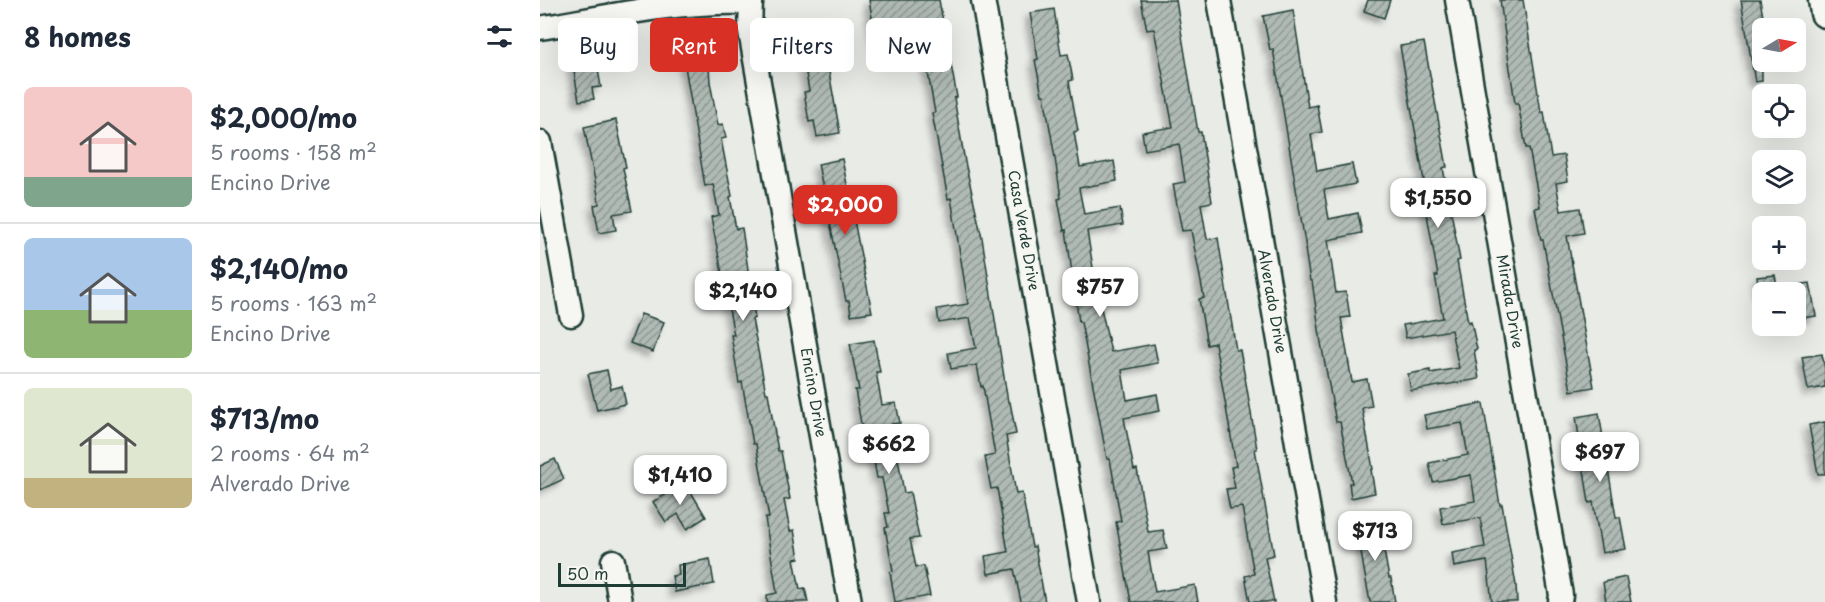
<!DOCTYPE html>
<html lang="en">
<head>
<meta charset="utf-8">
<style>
	:root { --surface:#fff; --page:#f2f2f3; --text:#1f2937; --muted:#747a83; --line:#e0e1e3; --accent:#d93025 }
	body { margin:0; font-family:"Playpen Sans",sans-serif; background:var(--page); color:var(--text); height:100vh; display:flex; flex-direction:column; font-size:22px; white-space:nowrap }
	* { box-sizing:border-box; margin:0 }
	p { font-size:20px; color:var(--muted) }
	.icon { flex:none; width:33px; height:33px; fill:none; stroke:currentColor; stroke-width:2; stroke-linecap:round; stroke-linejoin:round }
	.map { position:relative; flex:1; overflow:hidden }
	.details { display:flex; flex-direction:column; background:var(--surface); width:540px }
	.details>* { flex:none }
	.banner { position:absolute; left:18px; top:18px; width:570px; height:54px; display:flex; gap:12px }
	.needle { width:39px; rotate:80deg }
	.tools { position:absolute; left:1212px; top:18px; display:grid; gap:12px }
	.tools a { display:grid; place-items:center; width:54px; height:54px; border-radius:9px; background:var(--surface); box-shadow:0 6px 24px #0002; font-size:30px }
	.scale { position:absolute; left:18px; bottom:15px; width:128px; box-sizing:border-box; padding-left:6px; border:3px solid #1f3d34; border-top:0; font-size:16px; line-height:21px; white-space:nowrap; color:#1f3d34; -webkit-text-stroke:4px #f6f6f2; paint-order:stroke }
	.price { position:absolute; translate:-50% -51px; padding:0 14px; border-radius:12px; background:#fff; color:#222; font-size:20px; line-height:39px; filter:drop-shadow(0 2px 3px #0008) }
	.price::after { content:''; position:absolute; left:50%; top:36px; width:18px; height:14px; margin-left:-9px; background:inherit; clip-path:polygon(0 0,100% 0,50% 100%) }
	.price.current { background:var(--accent); color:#fff }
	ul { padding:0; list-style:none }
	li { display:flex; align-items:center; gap:18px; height:150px; padding:0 24px }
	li+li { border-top:2px solid var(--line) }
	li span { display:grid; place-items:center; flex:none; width:168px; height:120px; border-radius:9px; color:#555 }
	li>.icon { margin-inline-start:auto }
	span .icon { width:72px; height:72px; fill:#fffc; stroke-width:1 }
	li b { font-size:26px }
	h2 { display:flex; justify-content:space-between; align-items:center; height:72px; padding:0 24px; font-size:26px }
	.pill { padding:0 21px; border-radius:9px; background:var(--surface); box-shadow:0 6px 24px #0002; font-size:21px; line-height:54px }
	.pill.current { background:var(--accent); color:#fff }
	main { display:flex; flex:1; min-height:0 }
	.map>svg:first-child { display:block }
</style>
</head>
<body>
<main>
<section class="details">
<h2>8 homes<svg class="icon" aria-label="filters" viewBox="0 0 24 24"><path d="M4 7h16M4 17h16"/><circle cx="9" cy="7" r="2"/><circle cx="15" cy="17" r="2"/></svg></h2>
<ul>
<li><span style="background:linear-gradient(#f6c9c9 75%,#7fa58c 0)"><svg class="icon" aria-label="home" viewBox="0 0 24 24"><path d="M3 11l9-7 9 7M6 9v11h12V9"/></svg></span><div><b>$2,000/mo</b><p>5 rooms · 158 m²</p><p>Encino Drive</p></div></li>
<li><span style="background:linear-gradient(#a9c7e8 60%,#8fb573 0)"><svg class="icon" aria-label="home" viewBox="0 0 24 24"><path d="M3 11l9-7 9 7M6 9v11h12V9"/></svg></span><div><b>$2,140/mo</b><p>5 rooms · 163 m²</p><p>Encino Drive</p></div></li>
<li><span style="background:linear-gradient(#dfe7d0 75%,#c2b280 0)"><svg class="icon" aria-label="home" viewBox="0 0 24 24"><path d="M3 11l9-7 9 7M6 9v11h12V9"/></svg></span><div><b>$713/mo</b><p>2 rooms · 64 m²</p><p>Alverado Drive</p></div></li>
</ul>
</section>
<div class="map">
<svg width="1285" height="602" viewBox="0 0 1285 602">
	<defs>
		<pattern id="building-hatch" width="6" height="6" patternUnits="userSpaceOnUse" patternTransform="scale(1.5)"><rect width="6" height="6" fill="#b0bab5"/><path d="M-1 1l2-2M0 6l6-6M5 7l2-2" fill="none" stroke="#8f9894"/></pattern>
		<filter id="shadow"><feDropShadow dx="-5" dy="5" stdDeviation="3" flood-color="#0004"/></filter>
	</defs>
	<rect width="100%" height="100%" fill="#e9ebe7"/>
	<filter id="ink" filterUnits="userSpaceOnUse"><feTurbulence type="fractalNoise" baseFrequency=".0167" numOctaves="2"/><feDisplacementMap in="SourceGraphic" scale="12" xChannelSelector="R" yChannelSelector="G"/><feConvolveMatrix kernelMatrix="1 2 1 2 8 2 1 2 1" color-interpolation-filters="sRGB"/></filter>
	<g filter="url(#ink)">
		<g fill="url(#building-hatch)" stroke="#1f3d34" stroke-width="1.5" filter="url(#shadow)">
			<polygon points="329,0 399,0 417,97 414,98 425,162 442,238 468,402 470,402 476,434 466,436 476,494 482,493 492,547 495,546 505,602 481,602 474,569 448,574 445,556 468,552 457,488 451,489 445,457 455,455 443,386 441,387 437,365 411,369 408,353 436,348 430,318 399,323 397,309 428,304 411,198 408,199 392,113 395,113 384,50 380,50 377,33 336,40"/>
			<polygon points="601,0 636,0 658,132 661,132 672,202 661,204 667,239 678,238 696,350 700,350 707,389 717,449 715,449 734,555 725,557 734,602 710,602 705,576 714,574 702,507 690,509 686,489 695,488 691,467 696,466 675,343 667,345 659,299 664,298 651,230 642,231 633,184 645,182 639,144 605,150 602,132 633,127 614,29 607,30"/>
			<polygon points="828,0 850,0 844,18 824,11"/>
			<polygon points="960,0 983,0 1001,112 1004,112 1011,157 1024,155 1028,181 1016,183 1021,211 1040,208 1044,233 1027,236 1054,387 1031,391 1003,240 1001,240 995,208 1000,207 989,148 986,148 978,103 975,103"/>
			<polygon points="1201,0 1220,0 1225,28 1222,28 1222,81 1215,82"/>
			<polygon points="514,9 521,55 528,54 533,80 529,81 538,131 534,132 540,167 574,161 577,181 539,188 544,214 580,208 583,225 547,231 556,286 571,352 614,344 618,363 582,370 587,400 617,394 620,411 584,418 594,470 597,469 608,532 623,530 627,549 608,552 615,592 655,585 658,602 591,602 576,522 581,521 570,459 567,459 541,322 539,322 526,230 524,231 518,199 521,198 514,152 504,95 502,95 495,60 498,59 490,13"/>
			<polygon points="753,10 768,107 777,105 782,132 771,134 777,171 812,164 816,184 784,190 789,219 818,213 822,233 788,240 796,293 806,292 810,317 801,318 812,382 827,379 832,406 822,408 833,469 831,470 835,493 811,498 809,483 812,483 800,422 796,422 781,343 772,281 770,281 765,249 766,249 733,49 730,50 723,16"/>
			<polygon points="280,22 300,133 277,137 274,121 269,122 264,92 269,91 263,56 258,57 253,27"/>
			<polygon points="168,37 173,66 169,67 170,82 178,125 183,124 186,138 181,139 192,196 190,197 196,229 202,228 215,318 212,319 226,393 228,393 238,451 241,451 250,499 244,500 250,531 254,530 259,558 254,559 260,589 265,588 268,602 227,602 227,595 237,593 225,518 229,518 216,444 213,444 202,382 199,383 191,335 194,335 171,217 179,215 173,184 165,186 141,42"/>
			<polygon points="884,42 907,167 903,168 920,260 917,261 928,322 931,321 937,349 934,350 939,379 871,391 868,374 890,370 890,373 919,368 911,330 866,338 863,325 903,318 895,276 898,276 882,187 885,186 860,46"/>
			<polygon points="56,57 61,87 52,88 54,99 39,101 32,60"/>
			<polygon points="76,120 86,167 83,168 92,211 73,214 76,230 59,233 54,205 59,204 58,195 44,127"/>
			<polygon points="302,159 332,312 311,315 309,301 306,301 278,164"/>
			<polygon points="1235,275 1238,292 1219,294 1217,277"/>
			<polygon points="1270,283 1276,316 1256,319 1256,285"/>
			<polygon points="101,314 124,322 113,352 90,343"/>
			<polygon points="334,340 340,372 336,372 342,405 356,403 360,423 352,424 364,493 370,492 379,538 370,539 376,567 384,566 390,596 355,602 350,572 353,571 345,528 348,527 345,513 349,513 342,478 337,478 328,428 322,429 315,390 319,390 310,344"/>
			<polygon points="1282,354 1285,369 1285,387 1268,390 1262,357"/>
			<polygon points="67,370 71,389 82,386 86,404 57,410 48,374"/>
			<polygon points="943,403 960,505 962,504 976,585 977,602 952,602 947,561 914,567 912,553 945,547 940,518 903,524 900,507 935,501 931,475 893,482 889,463 928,455 922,423 887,429 884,415"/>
			<polygon points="1059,413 1076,517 1080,517 1086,549 1062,553 1053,502 1049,503 1036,417"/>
			<polygon points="1285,422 1285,474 1278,474 1269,425"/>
			<polygon points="15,459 24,479 0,490 0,466"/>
			<polygon points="145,482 166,517 147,529 138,514 126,522 113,502"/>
			<polygon points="838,518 849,578 851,578 855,602 830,602 824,570 816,521"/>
			<polygon points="170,559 174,584 135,592 132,576 139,575 138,565"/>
			<polygon points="1086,577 1091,602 1066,602 1063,582"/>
		</g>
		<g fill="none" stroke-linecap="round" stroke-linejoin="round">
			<g stroke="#1f3d34" stroke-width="27">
				<g id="minor">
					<path id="s1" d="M211 0 210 31 310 602"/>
					<path id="s2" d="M443 0 549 602"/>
					<path id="s3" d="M679 0 785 602"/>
					<path id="s4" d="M917 0 1021 595 1020 602"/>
					<path d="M0 28C70 16 139 0 211 3"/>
					<polyline points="0,142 31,315"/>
					<polyline points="73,561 80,602"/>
				</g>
			</g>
			<g stroke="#1f3d34" stroke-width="33">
				<polyline id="major" points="1283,0 1285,13"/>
			</g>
			<use href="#minor" stroke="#f6f6f2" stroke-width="22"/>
			<use href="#major" stroke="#f6f6f2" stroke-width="28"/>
		</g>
	</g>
	<g text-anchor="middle" stroke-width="5" stroke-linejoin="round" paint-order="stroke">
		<g font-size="15" fill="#1f3d34" stroke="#f6f6f2">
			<text dy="5" stroke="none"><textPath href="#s2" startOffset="234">Casa Verde Drive</textPath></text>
			<text dy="5" stroke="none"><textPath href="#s3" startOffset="306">Alverado Drive</textPath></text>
			<text dy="5" stroke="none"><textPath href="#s4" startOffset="306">Mirada Drive</textPath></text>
			<text dy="5" stroke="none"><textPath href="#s1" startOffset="398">Encino Drive</textPath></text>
		</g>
	</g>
</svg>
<div class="tools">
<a><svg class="needle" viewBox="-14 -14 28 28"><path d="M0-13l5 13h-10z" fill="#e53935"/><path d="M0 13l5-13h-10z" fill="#747a83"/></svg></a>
<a><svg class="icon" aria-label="locate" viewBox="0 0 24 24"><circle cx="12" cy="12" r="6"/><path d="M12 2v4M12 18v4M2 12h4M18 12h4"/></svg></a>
<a><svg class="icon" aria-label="layers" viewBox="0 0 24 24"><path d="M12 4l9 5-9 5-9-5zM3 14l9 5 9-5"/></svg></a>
<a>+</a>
<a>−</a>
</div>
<div class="scale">50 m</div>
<b class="price" style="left:898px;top:229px">$1,550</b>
<b class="price current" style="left:305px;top:236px">$2,000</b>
<b class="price" style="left:560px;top:318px">$757</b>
<b class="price" style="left:203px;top:322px">$2,140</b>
<b class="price" style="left:349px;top:475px">$662</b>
<b class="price" style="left:1060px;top:483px">$697</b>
<b class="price" style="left:140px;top:506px">$1,410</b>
<b class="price" style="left:835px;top:562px">$713</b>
<div class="banner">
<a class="pill">Buy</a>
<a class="pill current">Rent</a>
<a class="pill">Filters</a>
<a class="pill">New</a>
</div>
</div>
</main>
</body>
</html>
